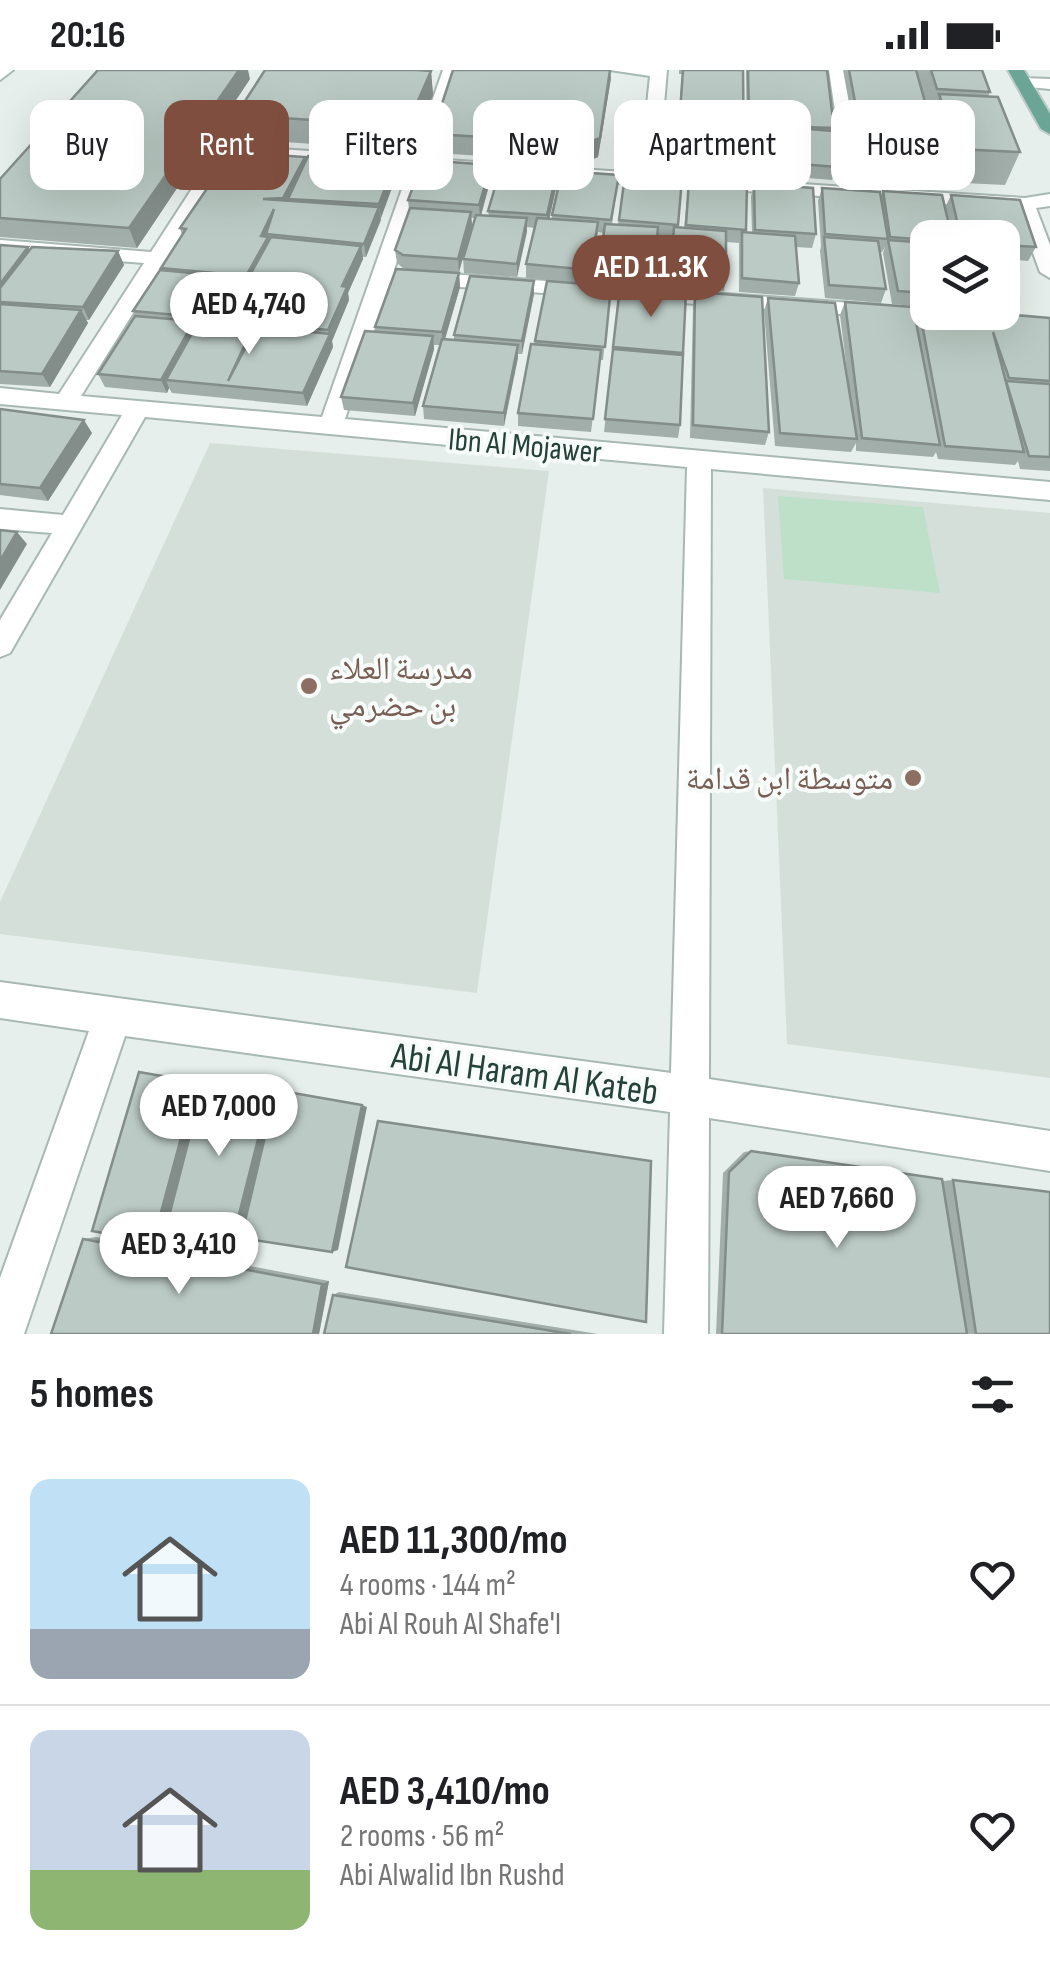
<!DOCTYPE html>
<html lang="en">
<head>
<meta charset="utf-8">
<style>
	:root { --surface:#fff; --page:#f6f6f6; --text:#202124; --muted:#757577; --line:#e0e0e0; --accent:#7f4e3f }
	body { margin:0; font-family:"Sofia Sans Condensed","Noto Naskh Arabic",sans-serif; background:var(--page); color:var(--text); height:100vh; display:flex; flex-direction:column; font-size:38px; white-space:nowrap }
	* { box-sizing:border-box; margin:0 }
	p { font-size:32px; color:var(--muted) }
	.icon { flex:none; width:55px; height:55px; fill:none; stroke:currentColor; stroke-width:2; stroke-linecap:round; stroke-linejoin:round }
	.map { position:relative; height:1264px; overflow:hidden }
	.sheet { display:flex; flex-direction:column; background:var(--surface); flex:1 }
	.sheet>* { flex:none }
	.top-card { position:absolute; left:30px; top:30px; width:990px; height:90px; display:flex; gap:20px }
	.tools { position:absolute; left:910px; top:150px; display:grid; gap:20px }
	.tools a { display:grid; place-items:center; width:110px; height:110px; border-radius:20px; background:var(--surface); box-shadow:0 10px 40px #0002; font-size:50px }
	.price { position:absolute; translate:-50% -85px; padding:0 22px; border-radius:35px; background:#fff; color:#222; font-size:32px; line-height:65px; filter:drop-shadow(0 2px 5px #0008) }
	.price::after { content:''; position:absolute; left:50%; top:60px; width:30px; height:22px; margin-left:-15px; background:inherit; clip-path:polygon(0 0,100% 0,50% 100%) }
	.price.selected { background:var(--accent); color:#fff }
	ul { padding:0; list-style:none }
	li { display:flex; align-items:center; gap:30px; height:250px; padding:0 30px }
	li+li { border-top:2px solid var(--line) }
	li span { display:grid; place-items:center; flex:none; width:280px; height:200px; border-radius:20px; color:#555 }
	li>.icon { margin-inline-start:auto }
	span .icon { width:120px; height:120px; fill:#fffc; stroke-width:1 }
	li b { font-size:42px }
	h2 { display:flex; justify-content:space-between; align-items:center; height:120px; padding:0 30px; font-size:42px }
	.tag { padding:0 35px; border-radius:20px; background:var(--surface); box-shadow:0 10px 40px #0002; font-size:35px; line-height:90px }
	.tag.selected { background:var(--accent); color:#fff }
	.status { display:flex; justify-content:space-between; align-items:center; height:70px; padding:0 50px; background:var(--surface); direction:ltr }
	.status svg { height:28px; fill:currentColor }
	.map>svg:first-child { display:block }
</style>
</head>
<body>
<div class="status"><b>20:16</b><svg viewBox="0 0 49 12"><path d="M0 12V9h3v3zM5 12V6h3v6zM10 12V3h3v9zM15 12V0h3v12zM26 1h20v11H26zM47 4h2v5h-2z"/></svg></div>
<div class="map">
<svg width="1050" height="1264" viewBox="0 0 1050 1264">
	<rect width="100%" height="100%" fill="#e6efeb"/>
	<g fill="#d4dfda">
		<polygon points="210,373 549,401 477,923 0,864 0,832"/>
		<polygon points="763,418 1050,443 1050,1008 787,974"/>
	</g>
	<polygon fill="#bfe0c8" points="778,426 923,437 940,523 784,509"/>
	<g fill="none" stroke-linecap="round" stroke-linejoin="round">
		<g stroke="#a8b8b2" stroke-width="4">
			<g id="minor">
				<polygon points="0,0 13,0 0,10"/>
				<path d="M269 0H285L237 76 412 88 443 0H459L430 89 640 103 650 6 610 0H667L658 104 846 117 829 0H845L865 118 1025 128 1050 124V136L1036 138 1050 175V208L1040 202 1017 139 426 100 394 200 880 235 891 241 880 247 390 212 345 349 1050 412V430L711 399 709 1009 1050 1061V1101L709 1048 708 1264H664L670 1042 125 966 24 1264H0V1208L89 961 0 948V912L671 1003 687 397 145 347 10 583 0 587V550L52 463 0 459V439L63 445 122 345 0 334V318L59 324 144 193 0 182V170L151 182ZM231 87 409 99 322 347 81 326Z"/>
				<polygon points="1024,8 1050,9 1050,19 1018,16 1018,10"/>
			</g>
		</g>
		<g stroke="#c2cac8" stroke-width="4">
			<polygon id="major" points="1008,0 1024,0 1050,44 1050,64 1041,59"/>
		</g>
		<use href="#minor" fill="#fff" fill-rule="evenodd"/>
		<use href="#major" fill="#6aa596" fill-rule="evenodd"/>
	</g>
	<g fill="#a1aea9">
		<polygon points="679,0 743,0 744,89 741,102 675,98 682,4 679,4"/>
		<polygon points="746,0 827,0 834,58 837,97 832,110 747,103"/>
		<polygon points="843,0 982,0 990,22 988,27 1020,82 1005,115 944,112 942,106 939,114 863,109"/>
		<polygon points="431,1 433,25 410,81 242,69 236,45"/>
		<polygon points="611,8 598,87 586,92 434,83 432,64"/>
		<polygon points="250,9 137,178 0,167 0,109"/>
		<polygon points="305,87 305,91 396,90 397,104 366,187 363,187 363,189 348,223 349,230 332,271 333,277 307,336 172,323 169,318 167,323 105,317 98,304 135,246 133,241 162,201 161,198 182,165 180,158"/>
		<polygon points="625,105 682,109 678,158 684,158 689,110 746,160 746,162 752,163 751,127 754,114 816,164 812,178 796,177 799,213 795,226 739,222 739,173 726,172 726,207 724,221 669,216 672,168 657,167 652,217 598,213 604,163 598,162 589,213 526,208 526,194 535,158 527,157 517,207 464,203 463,189 475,148 471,148 472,155 459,202 404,199 397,193 395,180 409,139 408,130 491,108 481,145 489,146 488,141 557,114 549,149 552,149 552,145 617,118 612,154 618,155"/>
		<polygon points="822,118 881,126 883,121 945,138 951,125 1036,177 1028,191 1002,189 1002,168 928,168 928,237 892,234 883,183 885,177 882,182 880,182 886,219 881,233 825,228 820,181 821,176 818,131"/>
		<polygon points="0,175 28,177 30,180 118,181 124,195 89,250 86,250 88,253 50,317 0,314"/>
		<polygon points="459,203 460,217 445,269 454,270 454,265 534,211 534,224 522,284 518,284 504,356 424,349 423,336 440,275 434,275 434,279 415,346 344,340 341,327 376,261 375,257"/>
		<polygon points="611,216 603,290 600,290 591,362 518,356 518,343 535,271"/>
		<polygon points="620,217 686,222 680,355 678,368 604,362"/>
		<polygon points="695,222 769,362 765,375 690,368 693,236"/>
		<polygon points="768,228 849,317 840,245 845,232 915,247 919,238 1050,248 1050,401 1020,399 1018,391 1015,395 938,389 936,382 933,387 856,381 856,373 851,382 775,376 764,241"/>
		<polygon points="0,339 92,363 48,431 0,425"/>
		<polygon points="751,1081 943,1111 953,1110 1050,1264 716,1264 723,1103 744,1082"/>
		<polygon points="96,1167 329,1211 319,1264 83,1169"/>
		<polygon points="339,1222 598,1264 324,1264 333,1225"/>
	</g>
	<g fill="#838d89">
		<polygon points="239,0 248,0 250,9 137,178 129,158"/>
		<polygon points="610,0 611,8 598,87 586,92 587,73"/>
		<polygon points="431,1 433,25 410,81 407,56"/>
		<polygon points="305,87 307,100 288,129 289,135 286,142 283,128"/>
		<polygon points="396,90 397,104 381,148 379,134"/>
		<polygon points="491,95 491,108 480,149 479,135"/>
		<polygon points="557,101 557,114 547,159 547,145"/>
		<polygon points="379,137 381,150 366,187 364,174"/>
		<polygon points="274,139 266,164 271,180 250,219 246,206 261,166"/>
		<polygon points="471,142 472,155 459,202 458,189"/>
		<polygon points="527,148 527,162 517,207 517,194"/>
		<polygon points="361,176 363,189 348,223 349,230 332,271 333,277 307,336 303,323 329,266 328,260 342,216"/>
		<polygon points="28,177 35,191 0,232 0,214"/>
		<polygon points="118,181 124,195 89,250 83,237"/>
		<polygon points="459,203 460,217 443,276 442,262"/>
		<polygon points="243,208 247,222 225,250 228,257 225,263 220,249"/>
		<polygon points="534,211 534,224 522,284 522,271"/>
		<polygon points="81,240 88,253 50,317 42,304"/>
		<polygon points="194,251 199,264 166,310 169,318 167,323 161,310"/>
		<polygon points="433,266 434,279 415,346 413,333"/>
		<polygon points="518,275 518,288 504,356 504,343"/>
		<polygon points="84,350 92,363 48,431 40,418"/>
		<polygon points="17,462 27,474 0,520 0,491"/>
		<polygon points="196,1012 205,1015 164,1171 153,1172"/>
		<polygon points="271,1018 278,1021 242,1166 233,1168"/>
		<polygon points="362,1035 367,1037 338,1180 332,1182"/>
		<polygon points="329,1211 319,1264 313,1264 322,1214"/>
	</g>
	<g fill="#bbcac4" stroke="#838d89" stroke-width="2.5">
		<polygon points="98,0 239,0 129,158 0,148 0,109"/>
		<polygon points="265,0 416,0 431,1 407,56 236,45"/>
		<polygon points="453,0 610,0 600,68 587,73 432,64"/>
		<polygon points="683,0 743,0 744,89 677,84"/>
		<polygon points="748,0 827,0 834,58 771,56 833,61 837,97 750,90"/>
		<polygon points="849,0 916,0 927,39 863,37 929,41 944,100 867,95"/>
		<polygon points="931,0 982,0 990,22 937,19"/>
		<polygon points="939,24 998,27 1020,82 957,79"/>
		<polygon points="232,82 305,87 283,128 263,129 379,137 364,174 266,164 274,139 261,166 268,167 246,206 161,198 186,159 180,158"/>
		<polygon points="308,86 396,90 379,134 288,129"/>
		<polygon points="423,90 491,95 479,135 408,130"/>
		<polygon points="501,97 557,101 547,145 488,141"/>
		<polygon points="562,101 619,105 611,150 552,145"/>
		<polygon points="625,105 682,109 678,155 619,150"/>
		<polygon points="689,110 747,114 746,160 686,155"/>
		<polygon points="754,114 813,118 816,164 755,160"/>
		<polygon points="822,118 880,122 888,169 825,164"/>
		<polygon points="883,121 942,125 952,168 928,168 928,170 890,167"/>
		<polygon points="951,125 1020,130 1036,177 1002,175 1002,168 961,168"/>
		<polygon points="410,138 471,142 458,189 403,185 395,180"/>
		<polygon points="476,145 527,148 517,194 463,189"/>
		<polygon points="537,148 598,152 590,200 526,194"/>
		<polygon points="605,154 658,157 654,204 599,199"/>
		<polygon points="674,157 726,161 726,207 671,203"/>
		<polygon points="742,162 795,166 799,213 742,208"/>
		<polygon points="271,167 361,176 342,216 347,217 328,260 225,250"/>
		<polygon points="824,167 878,171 886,219 829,215"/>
		<polygon points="888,170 928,173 928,223 898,221"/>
		<polygon points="0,175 28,177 0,214"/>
		<polygon points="32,177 118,181 83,237 0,232 0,218"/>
		<polygon points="396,199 459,203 442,262 375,257"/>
		<polygon points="160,200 243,208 220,249 133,241"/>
		<polygon points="470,206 534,211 522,271 454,265"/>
		<polygon points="547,211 611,216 605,277 535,271"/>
		<polygon points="620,217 686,222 683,283 613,277"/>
		<polygon points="695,222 762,227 769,362 693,355"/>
		<polygon points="768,228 835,233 857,369 780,363"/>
		<polygon points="845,232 913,237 940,375 862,368"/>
		<polygon points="0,234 81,240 42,304 0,301"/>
		<polygon points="919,238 928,239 928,242 979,242 1050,248 1050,311 1009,308 993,262 1024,382 945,376"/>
		<polygon points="135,246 194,251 161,310 98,304"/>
		<polygon points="199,251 254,255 228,311 257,256 330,264 303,323 166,310"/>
		<polygon points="365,261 433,266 413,333 341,327"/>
		<polygon points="442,269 518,275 504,343 423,336"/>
		<polygon points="531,274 601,280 593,349 518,343"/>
		<polygon points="613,279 683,285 680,355 605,349"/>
		<polygon points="1006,311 1050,314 1050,387 1029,386"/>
		<polygon points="0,339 84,350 40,418 0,414"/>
		<polygon points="0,460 17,462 0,491"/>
		<polygon points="139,1002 196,1012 153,1172 92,1161"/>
		<polygon points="204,1011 271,1018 233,1168 166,1158"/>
		<polygon points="276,1020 362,1035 332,1182 241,1168"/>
		<polygon points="378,1051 651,1091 646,1252 346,1197"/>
		<polygon points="751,1081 942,1109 967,1264 722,1264 729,1102"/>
		<polygon points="953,1110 1050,1122 1050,1264 976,1264"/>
		<polygon points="83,1169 322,1214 313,1264 51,1264"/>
		<polygon points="333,1225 571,1264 324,1264"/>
	</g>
	<g fill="#8d6e63" stroke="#f7fbf9" stroke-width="4">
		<circle cx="309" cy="616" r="10"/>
		<circle cx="913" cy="708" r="10"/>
	</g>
	<g text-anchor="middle" stroke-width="8" stroke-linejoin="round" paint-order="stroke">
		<g font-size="32" fill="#24423a" stroke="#f7fbf9">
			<text transform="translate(525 375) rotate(5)" y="11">Ibn Al Mojawer</text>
		</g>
		<g font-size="32" fill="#785e54" stroke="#f7fbf9" text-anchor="start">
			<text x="329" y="609">مدرسة العلاء<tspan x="329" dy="37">بن حضرمي</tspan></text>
			<text x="893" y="719" text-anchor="end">متوسطة ابن قدامة</text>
		</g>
		<g font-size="38" fill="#24423a" stroke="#f7fbf9">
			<text transform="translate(525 1003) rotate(8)" y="13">Abi Al Haram Al Kateb</text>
		</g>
	</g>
</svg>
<div class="tools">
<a><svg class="icon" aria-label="layers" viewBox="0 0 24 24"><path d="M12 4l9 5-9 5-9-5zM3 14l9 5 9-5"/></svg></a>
</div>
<b class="price selected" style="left:651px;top:250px">AED 11.3K</b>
<b class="price" style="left:249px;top:287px">AED 4,740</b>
<b class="price" style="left:219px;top:1089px">AED 7,000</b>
<b class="price" style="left:837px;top:1181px">AED 7,660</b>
<b class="price" style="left:179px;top:1227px">AED 3,410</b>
<div class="top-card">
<a class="tag">Buy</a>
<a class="tag selected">Rent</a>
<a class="tag">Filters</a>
<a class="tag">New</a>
<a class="tag">Apartment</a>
<a class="tag">House</a>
</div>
</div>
<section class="sheet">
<h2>5 homes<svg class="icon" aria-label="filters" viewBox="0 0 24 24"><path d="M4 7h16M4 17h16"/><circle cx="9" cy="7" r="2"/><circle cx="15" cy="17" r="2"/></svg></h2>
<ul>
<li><span style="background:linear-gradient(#bfe0f5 75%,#9aa5b1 0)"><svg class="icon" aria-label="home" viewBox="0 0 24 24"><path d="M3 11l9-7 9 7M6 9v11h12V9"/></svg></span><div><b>AED 11,300/mo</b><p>4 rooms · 144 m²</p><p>Abi Al Rouh Al Shafe'I</p></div><svg class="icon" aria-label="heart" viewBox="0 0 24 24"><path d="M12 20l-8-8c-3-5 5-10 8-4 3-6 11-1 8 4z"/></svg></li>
<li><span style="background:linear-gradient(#c9d6e8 70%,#8fb573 0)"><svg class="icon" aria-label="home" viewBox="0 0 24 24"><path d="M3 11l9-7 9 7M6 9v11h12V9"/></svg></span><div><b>AED 3,410/mo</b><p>2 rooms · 56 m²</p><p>Abi Alwalid Ibn Rushd</p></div><svg class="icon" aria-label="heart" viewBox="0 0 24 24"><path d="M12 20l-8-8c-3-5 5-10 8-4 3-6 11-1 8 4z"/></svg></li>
</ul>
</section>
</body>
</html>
